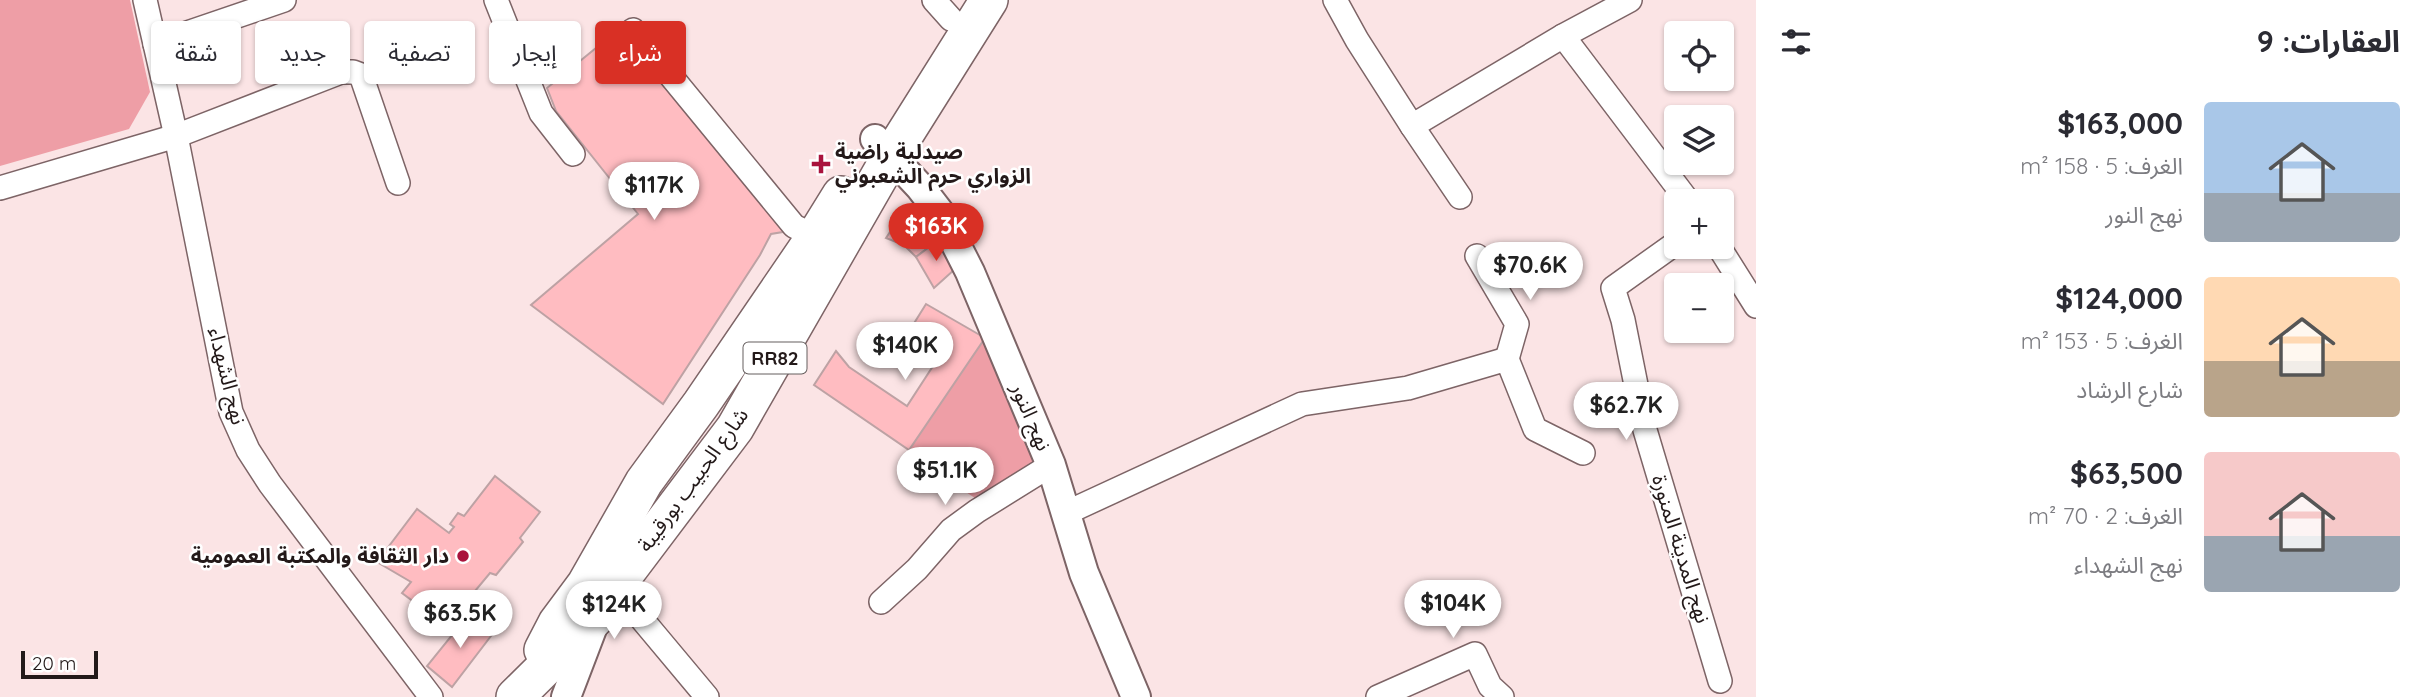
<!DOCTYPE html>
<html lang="ar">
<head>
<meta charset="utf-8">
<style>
	:root { --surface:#fff; --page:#f2f2f3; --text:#2b2b33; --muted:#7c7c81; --accent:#d93025 }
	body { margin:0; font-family:Quicksand,"Noto Sans Arabic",sans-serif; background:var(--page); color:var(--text); direction:rtl; height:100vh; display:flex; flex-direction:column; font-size:26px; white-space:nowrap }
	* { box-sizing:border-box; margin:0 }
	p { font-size:23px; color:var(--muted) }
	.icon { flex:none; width:38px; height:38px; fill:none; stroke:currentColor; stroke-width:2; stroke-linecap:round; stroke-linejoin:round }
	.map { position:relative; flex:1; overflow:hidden; direction:ltr }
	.panel { display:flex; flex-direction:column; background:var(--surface); width:665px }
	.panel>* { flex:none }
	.guide { position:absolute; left:21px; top:21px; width:665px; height:63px; direction:rtl; display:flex; gap:14px }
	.buttons { position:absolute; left:1664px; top:21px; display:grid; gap:14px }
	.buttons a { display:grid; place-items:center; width:70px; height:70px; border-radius:7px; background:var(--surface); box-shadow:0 2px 5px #0004; font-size:35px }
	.scale { position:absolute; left:21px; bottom:18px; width:77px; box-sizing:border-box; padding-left:7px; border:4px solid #231919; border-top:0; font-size:19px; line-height:24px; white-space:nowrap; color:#231919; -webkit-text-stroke:5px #fff; paint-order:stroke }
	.price { position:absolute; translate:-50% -60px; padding:0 16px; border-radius:24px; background:#fff; color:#222; font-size:23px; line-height:46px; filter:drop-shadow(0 2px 4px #0008) }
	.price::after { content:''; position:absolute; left:50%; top:42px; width:21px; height:16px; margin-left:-10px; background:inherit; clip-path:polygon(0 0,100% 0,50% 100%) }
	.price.current { background:var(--accent); color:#fff }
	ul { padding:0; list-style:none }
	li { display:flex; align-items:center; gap:21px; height:175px; padding:0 21px }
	li span { display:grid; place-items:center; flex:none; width:196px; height:140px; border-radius:7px; color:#555 }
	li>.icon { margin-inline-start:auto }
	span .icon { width:84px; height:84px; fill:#fffc; stroke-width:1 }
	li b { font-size:30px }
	h2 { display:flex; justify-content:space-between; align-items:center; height:84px; padding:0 21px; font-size:30px }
	.chip { padding:0 24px; border-radius:7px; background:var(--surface); box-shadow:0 2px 5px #0004; font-size:24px; line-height:63px }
	.chip.current { background:var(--accent); color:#fff }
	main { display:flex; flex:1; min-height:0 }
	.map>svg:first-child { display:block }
</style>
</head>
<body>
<main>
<section class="panel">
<h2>العقارات: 9<svg class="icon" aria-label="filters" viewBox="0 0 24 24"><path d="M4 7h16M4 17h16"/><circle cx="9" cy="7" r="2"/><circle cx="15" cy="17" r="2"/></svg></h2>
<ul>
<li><span style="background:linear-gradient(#a9c7e8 65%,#9aa5b1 0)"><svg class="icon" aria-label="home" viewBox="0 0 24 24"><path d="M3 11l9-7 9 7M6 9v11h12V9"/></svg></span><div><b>$163,000</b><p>الغرف: 5 · 158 m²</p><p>نهج النور</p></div></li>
<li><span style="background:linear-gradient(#ffd9b3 60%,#b9a48a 0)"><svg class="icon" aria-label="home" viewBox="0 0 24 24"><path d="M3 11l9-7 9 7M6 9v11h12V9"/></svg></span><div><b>$124,000</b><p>الغرف: 5 · 153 m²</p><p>شارع الرشاد</p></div></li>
<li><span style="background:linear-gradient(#f6c9c9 60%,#9aa5b1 0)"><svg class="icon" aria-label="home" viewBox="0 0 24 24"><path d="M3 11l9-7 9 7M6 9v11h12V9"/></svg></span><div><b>$63,500</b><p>الغرف: 2 · 70 m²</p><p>نهج الشهداء</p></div></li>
</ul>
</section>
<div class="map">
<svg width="1756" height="697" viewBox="0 0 1756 697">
	<rect width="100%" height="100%" fill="#fbe4e5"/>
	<g fill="#ee9ea6">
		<polygon points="0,0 130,0 150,92 129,129 0,166"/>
		<polygon points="985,338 1036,460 975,498 909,455 909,450"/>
	</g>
	<g fill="#ffbcc1" stroke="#bda2a4" stroke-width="2">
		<polygon points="618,30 626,34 789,231 771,234 760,255 663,404 531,305 638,214 556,111 547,88"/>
		<polygon points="902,214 918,226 927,215 941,238 916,257 904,245 886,238"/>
		<polygon points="941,238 955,269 934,288 916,257"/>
		<polygon points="926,304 985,338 909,450 814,385 836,351 849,367 907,406 946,346 913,325"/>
		<polygon points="495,476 540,512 520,538 523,542 496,575 490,573 446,626 402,593 411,582 377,562 417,509 449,533 454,527 450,524 458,513 464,516"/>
		<polygon points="469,614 494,632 452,687 427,666"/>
	</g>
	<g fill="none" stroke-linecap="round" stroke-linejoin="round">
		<g stroke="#7d6466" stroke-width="26">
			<g id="minor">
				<polyline points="145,0 176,136 231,412 248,450 270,484 431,697"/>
				<polyline points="496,0 541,113 573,154"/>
				<polyline points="934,0 951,19"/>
				<polyline points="1335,0 1357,40 1412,126 1563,36 1688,201"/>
				<polyline points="633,30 794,226 815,237"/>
				<polyline points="1563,36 1630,0"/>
				<polyline points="155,44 284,0"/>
				<polyline points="1412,126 1460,197"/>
				<polyline points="0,188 176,136 341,72 353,72 361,75 398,183"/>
				<polyline points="1676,243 1613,288 1623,320 1645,430 1720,681"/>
				<polyline points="1719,247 1756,306"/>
				<polyline points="1477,256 1517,324 1507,359"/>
				<polyline points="1066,513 1302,404 1408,388 1507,359 1535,429 1583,453"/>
				<polyline points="615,587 707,697"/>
				<polyline points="881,602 917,569 951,530 977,511 1051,465"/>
				<polyline points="1378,697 1475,654 1490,686 1502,697"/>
			</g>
		</g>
		<g stroke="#7d6466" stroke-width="32">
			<g id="tertiary">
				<polyline points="875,139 920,187 940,213 970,272 1051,465 1084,573 1136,697"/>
				<polyline points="566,697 595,621"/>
			</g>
		</g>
		<g stroke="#7d6466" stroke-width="40">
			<g id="primary">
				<polyline points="543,650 557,623 586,584 644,482 701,404 815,237 841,195"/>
				<polyline points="515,697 598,615 615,587 735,428 891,156 989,0"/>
			</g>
		</g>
		<use href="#minor" stroke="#fff" stroke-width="23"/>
		<use href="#tertiary" stroke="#fff" stroke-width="28"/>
		<use href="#primary" stroke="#fff" stroke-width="37"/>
	</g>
	<g fill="#a9133d" stroke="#fff" stroke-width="2.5">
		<path d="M817.5 153.5h7v7h7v7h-7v7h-7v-7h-7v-7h7z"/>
		<circle cx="463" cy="556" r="7"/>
	</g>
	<g text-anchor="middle" stroke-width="5" stroke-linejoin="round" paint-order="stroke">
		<rect fill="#fff" stroke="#655e5e" stroke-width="2" x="743.5" y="342.5" width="63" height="31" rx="5"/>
		<g font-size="19" font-weight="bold" fill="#231919">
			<text x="775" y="365">RR82</text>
		</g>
		<g font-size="21" font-weight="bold" fill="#231919" stroke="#fff" text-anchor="start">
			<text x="835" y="159">صيدلية راضية<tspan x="835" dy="24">الزواري حرم الشعبوني</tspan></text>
			<text x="449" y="563" text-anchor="end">دار الثقافة والمكتبة العمومية</text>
		</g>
		<g font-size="21" fill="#231919" stroke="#fff">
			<text transform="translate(227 376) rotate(76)" y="7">نهج الشهداء</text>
			<text transform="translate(1031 417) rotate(67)" y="7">نهج النور</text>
			<text transform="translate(693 480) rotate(-54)" y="7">شارع الحبيب بورقيبة</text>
			<text transform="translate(1681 549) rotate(73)" y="7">نهج المدينة المنورة</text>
		</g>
	</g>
</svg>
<div class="buttons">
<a><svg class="icon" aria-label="locate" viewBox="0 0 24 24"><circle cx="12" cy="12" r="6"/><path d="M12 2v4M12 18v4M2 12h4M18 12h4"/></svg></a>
<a><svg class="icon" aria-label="layers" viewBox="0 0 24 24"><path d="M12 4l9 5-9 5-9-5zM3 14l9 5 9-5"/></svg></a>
<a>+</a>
<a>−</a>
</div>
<div class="scale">20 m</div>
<b class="price" style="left:654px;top:222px">$117K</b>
<b class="price current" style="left:936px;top:263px">$163K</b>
<b class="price" style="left:1530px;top:302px">$70.6K</b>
<b class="price" style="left:905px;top:382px">$140K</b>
<b class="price" style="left:1626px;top:442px">$62.7K</b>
<b class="price" style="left:945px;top:507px">$51.1K</b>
<b class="price" style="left:1453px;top:640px">$104K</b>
<b class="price" style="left:614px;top:641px">$124K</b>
<b class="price" style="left:460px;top:650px">$63.5K</b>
<div class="guide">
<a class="chip current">شراء</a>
<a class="chip">إيجار</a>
<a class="chip">تصفية</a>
<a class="chip">جديد</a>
<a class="chip">شقة</a>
</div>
</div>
</main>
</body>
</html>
